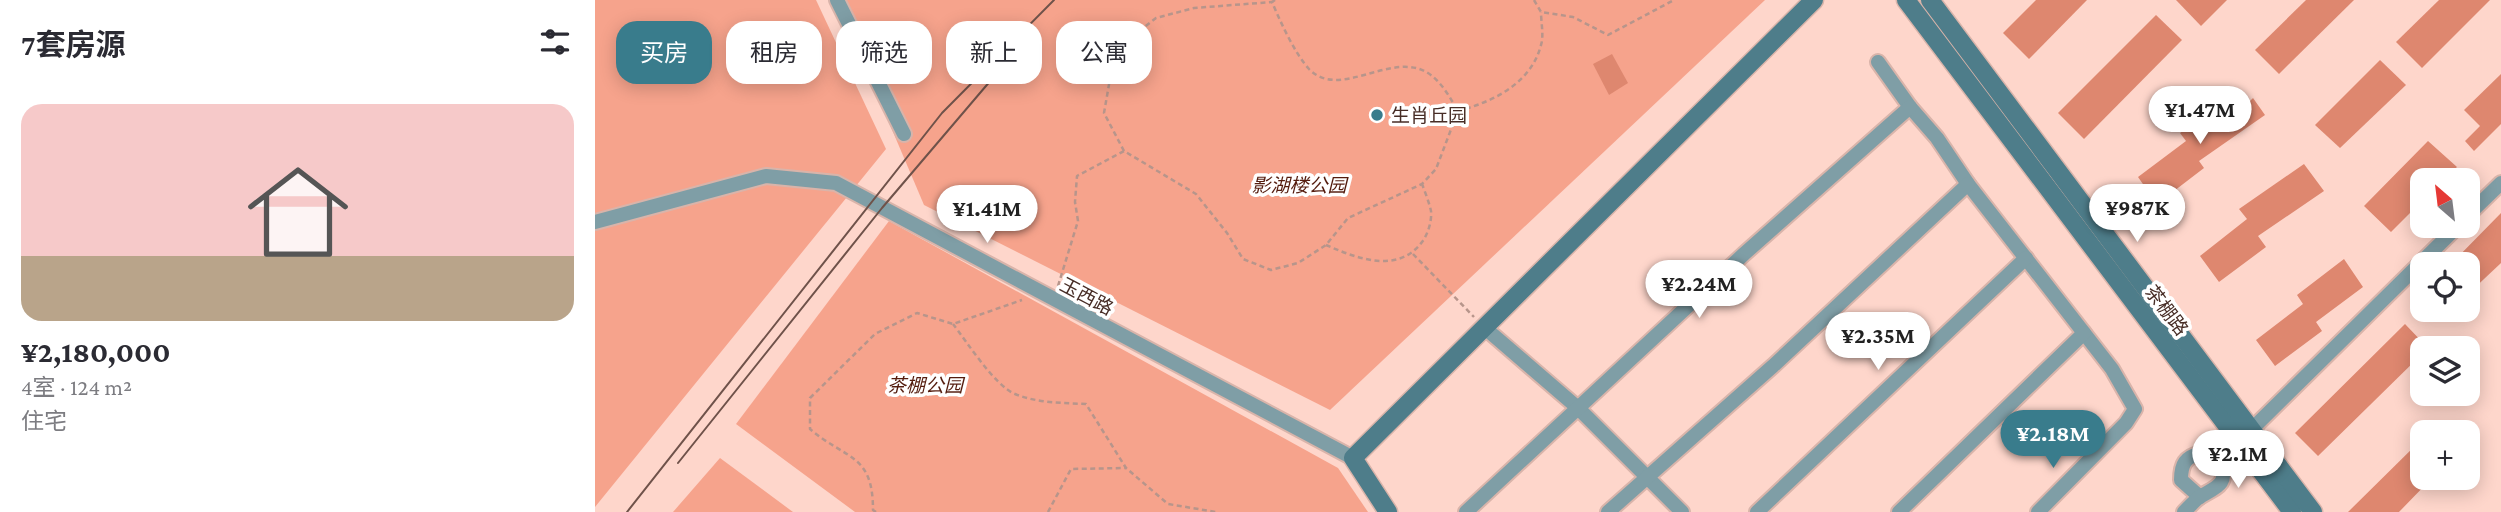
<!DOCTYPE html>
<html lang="zh">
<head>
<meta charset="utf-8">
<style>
	:root { --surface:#fff; --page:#f7f7f7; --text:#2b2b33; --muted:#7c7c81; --accent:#397c8c }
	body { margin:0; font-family:"Crimson Pro","Noto Sans SC",serif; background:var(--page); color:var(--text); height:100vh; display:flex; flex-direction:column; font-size:26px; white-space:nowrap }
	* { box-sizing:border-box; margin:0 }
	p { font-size:23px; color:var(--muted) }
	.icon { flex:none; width:38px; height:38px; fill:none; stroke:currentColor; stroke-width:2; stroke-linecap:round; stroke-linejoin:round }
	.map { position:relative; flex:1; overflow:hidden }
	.panel { display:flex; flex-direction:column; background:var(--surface); width:595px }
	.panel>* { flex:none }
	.top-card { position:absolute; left:21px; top:21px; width:665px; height:63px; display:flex; gap:14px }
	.needle { width:46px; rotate:332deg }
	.buttons { position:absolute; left:1815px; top:168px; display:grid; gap:14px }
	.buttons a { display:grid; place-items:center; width:70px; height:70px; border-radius:14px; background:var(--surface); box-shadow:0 4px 18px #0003; font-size:35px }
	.price { position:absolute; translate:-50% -60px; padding:0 16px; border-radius:24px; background:#fff; color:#222; font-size:23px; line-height:46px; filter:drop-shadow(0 2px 4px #0008) }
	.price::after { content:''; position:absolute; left:50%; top:42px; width:21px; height:16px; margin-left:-10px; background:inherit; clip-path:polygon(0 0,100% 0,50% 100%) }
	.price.on { background:var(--accent); color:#fff }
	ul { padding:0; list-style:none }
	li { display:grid; align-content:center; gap:14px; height:371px; padding:0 21px }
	li span { display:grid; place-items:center; height:217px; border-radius:21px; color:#555 }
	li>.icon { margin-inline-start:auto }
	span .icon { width:126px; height:126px; fill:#fffc; stroke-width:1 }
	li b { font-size:30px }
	h2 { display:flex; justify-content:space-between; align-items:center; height:84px; padding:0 21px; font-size:30px }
	.pill { padding:0 24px; border-radius:21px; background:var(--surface); box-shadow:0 4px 18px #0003; font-size:24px; line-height:63px }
	.pill.on { background:var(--accent); color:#fff }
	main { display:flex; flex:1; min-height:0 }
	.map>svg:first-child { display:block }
</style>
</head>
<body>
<main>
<section class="panel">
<h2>7套房源<svg class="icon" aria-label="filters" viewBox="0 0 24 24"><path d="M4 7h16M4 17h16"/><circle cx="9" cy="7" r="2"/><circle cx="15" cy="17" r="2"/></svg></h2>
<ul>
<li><span style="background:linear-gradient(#f6c9c9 70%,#b9a48a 0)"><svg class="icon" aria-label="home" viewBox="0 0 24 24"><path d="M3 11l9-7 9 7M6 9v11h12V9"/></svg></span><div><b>¥2,180,000</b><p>4室 · 124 m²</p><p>住宅</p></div></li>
</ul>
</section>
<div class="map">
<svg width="1906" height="512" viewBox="0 0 1906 512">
	<rect width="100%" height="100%" fill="#fed6cb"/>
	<g fill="#f6a38c">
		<polygon points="0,0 221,0 291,149 0,507"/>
		<polygon points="242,0 1170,0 735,410 329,205"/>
		<polygon points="294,221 743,468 773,512 260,512 141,424"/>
		<polygon points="125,458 198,512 78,512"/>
	</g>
	<g fill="#de876f">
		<polygon points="1441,0 1492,0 1434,59 1408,33"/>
		<polygon points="1581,0 1632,0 1606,26"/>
		<polygon points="1711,0 1759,0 1684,74 1660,50"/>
		<polygon points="1844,0 1895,0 1827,68 1801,42"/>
		<polygon points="1561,15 1587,40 1489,139 1463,113"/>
		<polygon points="1017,54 1033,83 1014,95 998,64"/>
		<polygon points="1785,60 1811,85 1745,148 1720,125"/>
		<polygon points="1906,74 1906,124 1879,151 1870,141 1885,126 1869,110"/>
		<polygon points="1644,93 1654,102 1658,98 1670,115 1604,161 1609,168 1562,204 1543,177 1591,141 1585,133"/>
		<polygon points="1833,141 1862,167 1848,180 1827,180 1827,201 1796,232 1769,206"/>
		<polygon points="1709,164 1729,191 1663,236 1671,247 1624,282 1605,256 1652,219 1644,209"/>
		<polygon points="1906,213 1906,263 1872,295 1872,264 1856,264"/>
		<polygon points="1749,259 1768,287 1721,322 1727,331 1680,366 1661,340 1708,304 1702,295"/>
		<polygon points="1810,324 1833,348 1827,348 1827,354 1723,456 1700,433"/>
		<polygon points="1827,439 1827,478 1837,478 1804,512 1753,512"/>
	</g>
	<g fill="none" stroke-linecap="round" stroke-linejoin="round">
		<g stroke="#d9b4aa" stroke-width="18">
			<g id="street">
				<polyline points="242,0 309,134"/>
				<polyline points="1283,62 1315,107 1342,138 1373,184 1517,369 1540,409 1531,423 1443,512"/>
				<polyline points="1872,216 1906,183"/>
				<polyline points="0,222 171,176 241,183 758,458"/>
				<polyline points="890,328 983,408 1087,512"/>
				<path d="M1605 497 1586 480C1586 464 1590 457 1606 453L1625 463"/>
				<polyline points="871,512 1149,254 1315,107"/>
				<polyline points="1013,512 1178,366 1373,184"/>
				<polyline points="1162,512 1431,258"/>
				<polyline points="1304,512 1489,333"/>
				<path d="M1589 512C1594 507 1600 500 1606 496 1622 487 1634 484 1625 463L1656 430 1863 226"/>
			</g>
		</g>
		<g stroke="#d9b4aa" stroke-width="21">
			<g id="secondary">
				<polyline points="1311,0 1697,512"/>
				<polyline points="1335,0 1718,512"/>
				<polyline points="793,512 758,458 1219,0"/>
			</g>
		</g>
		<g stroke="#b7958b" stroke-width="2.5" stroke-dasharray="5 3.5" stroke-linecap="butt">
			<path d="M680 0 677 2C685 21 700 54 714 69 745 101 796 50 833 73 847 82 855 98 863 111"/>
			<polyline points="939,0 946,12 978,17 1013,35 1079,0"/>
			<polyline points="529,151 509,113 519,56 543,32 561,18 599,8 677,2"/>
			<path d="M731 245C763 259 803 274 827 242 833 234 837 221 836 211 834 202 830 192 827 184"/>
			<polyline points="818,254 879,317"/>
			<path d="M463 286 483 221 480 202 482 176 529 151 601 194 632 233 648 259 676 270 703 263 731 245 753 218 827 184 841 169 863 111C897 102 936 84 946 45 949 36 946 22 946 12"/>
			<path d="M358 324C372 342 400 386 420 394 442 403 468 403 491 404L531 468 573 504 621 512"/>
			<path d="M281 512 278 510C278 453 251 460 215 429V398L280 334 322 313 358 324 427 300"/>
			<polyline points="453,512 476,469 531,468"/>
		</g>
		<use href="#street" stroke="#7f9ea6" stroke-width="14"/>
		<use href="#secondary" stroke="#4e7d8a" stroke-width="18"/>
		<g stroke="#6f524a" stroke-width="2">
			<polyline points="83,463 287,208 425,46"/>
			<polyline points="32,512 347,113 459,0"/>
		</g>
	</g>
	<circle fill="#397c8c" stroke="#fff" stroke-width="2.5" cx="782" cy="115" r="7"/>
	<g text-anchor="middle" stroke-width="7" stroke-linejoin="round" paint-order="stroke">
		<g font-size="19" fill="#472d26" stroke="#fff" text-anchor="start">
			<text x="796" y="122">生肖丘园</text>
		</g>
		<g font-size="19" font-style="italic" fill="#541c0e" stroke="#fff">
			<text x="704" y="192">影湖楼公园</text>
			<text x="330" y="392">茶棚公园</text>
		</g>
		<g font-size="19" fill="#472d26" stroke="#fff">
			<text transform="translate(492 296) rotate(28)" y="7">玉西路</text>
			<text transform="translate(1572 310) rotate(53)" y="7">茶棚路</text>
		</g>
	</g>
</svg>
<div class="buttons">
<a><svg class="needle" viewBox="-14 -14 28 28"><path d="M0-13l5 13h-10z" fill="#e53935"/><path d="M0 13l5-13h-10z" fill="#7c7c81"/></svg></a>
<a><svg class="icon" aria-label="locate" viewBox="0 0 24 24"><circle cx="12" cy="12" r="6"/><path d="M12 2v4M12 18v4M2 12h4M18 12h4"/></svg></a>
<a><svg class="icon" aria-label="layers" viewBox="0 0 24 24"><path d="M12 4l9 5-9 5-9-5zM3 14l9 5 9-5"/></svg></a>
<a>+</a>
</div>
<b class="price" style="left:1605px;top:146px">¥1.47M</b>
<b class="price" style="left:1542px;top:244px">¥987K</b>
<b class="price" style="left:392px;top:245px">¥1.41M</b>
<b class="price" style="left:1104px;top:320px">¥2.24M</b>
<b class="price" style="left:1283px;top:372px">¥2.35M</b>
<b class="price on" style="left:1458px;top:470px">¥2.18M</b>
<b class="price" style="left:1643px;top:490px">¥2.1M</b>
<div class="top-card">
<a class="pill on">买房</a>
<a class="pill">租房</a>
<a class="pill">筛选</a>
<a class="pill">新上</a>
<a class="pill">公寓</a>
</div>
</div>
</main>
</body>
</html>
